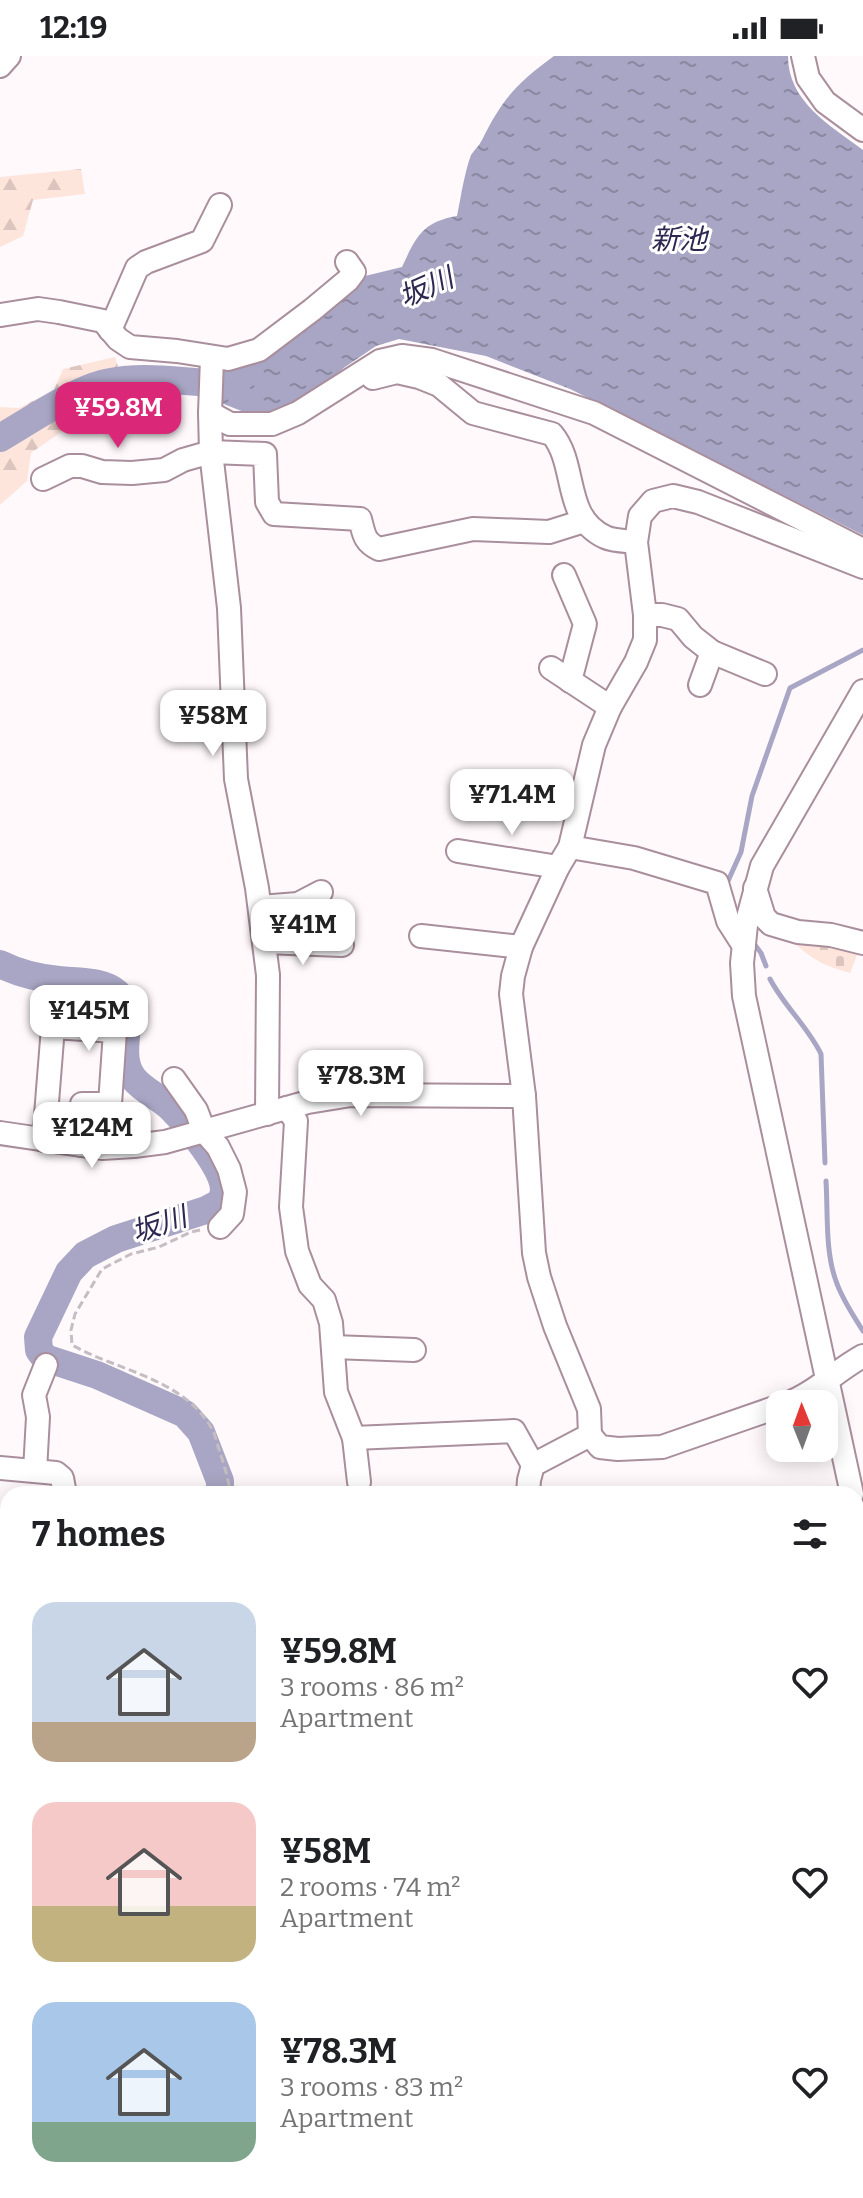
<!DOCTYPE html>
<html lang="en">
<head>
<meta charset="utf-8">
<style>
	:root { --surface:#fff; --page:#f6f6f6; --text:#202124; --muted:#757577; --accent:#db2777 }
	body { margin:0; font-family:Bitter,"Noto Sans JP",serif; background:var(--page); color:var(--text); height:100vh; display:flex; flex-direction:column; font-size:30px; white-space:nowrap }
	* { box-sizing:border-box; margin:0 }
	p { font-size:26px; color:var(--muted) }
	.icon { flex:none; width:44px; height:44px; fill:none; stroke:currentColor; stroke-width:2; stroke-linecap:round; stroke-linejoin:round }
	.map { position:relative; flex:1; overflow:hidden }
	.sheet { position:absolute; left:0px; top:1430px; width:864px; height:712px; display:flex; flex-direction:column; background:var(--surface); border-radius:24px 24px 0 0; box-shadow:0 4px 20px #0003 }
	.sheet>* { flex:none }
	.needle { width:52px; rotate:359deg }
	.tools { position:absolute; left:766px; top:1334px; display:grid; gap:16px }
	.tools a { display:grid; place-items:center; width:72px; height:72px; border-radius:16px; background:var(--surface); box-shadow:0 4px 20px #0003; font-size:40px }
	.price { position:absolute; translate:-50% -68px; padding:0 18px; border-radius:16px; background:#fff; color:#222; font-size:26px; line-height:52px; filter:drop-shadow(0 2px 4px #0008) }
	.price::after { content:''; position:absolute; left:50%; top:48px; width:24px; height:18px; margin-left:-12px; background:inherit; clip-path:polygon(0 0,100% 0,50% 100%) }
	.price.on { background:var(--accent); color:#fff }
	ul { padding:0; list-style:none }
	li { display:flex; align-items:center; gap:24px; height:200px; padding:0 32px }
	li span { display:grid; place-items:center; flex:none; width:224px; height:160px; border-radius:24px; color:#555 }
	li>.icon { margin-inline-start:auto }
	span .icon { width:96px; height:96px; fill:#fffc; stroke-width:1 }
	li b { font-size:34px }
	h2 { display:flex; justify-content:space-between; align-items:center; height:96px; padding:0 32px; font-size:34px }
	.status { display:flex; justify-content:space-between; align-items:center; height:56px; padding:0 40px; background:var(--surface); direction:ltr }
	.status svg { height:22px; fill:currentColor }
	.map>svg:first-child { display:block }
</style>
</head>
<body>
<div class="status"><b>12:19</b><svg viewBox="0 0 49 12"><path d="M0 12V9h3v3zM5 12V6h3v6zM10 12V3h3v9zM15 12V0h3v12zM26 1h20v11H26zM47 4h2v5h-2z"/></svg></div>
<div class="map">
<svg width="863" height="2142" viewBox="0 0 863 2142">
	<defs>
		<pattern id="forest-firs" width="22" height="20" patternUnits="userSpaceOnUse" patternTransform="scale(2)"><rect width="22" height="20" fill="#fee5dc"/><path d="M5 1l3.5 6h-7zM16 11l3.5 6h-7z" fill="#dbc5be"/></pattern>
		<pattern id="cemetery-stones" width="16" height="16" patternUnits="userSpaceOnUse" patternTransform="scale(2)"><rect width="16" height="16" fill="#fee5dc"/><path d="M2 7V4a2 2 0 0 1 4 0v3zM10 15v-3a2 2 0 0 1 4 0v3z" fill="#dbc5be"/></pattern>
		<pattern id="water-ripples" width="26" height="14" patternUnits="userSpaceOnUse" patternTransform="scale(2)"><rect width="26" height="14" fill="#a8a6c4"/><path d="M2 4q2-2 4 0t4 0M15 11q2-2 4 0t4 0" fill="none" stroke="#8a88a0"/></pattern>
	</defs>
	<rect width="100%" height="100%" fill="#fff9fc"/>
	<g fill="url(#forest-firs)">
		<polygon points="81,113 85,138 33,144 23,180 0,191 0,121"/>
		<polygon points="115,301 126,335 87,358 31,397 27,425 0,449 0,351 19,352 54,334 63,313"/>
	</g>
	<path fill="url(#cemetery-stones)" d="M783 876 860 891 850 917C817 908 806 899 783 876Z"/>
	<path fill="url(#water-ripples)" d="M554 0H788C788 46 830 69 863 94V479L570 333 486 300 399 283 376 290 345 311 315 337 267 357 244 356 221 347 226 309 361 221 402 211C416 181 422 166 457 160 461 141 464 118 471 99 474 94 479 90 482 84 502 43 517 27 554 0Z"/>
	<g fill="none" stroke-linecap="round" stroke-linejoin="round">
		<g stroke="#a8a6c4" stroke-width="5">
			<polyline points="728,825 741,796 752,740 790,632 863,594"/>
			<polyline points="752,885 761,897 766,910"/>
			<path d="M770 923C784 950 808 971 821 998L825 1107"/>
			<path d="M826 1125C828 1157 825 1195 836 1225 842 1243 853 1259 863 1275"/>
		</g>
		<g stroke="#a8a6c4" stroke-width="28">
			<path d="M0 382C28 366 76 333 106 327 149 317 193 329 237 327"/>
			<path d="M0 908C18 917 38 922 59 924 77 926 102 924 117 937 141 957 112 997 134 1023 144 1035 161 1042 172 1053 188 1069 224 1113 224 1134 224 1138 222 1142 221 1146L206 1154 116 1183 85 1199 69 1216 38 1281 39 1294 45 1302 97 1319 185 1358 201 1376 220 1425V1438"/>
			<polyline points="308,2134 310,2142"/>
		</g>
		<g stroke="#a98e9c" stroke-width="26">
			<g id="minor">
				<polyline points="803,0 808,22 825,46 863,74"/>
				<polyline points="0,10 9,0"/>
				<polyline points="1,259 38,253 59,256 103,265 118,283 130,291 177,295 228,303 259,294 312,254 348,224 354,216 347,206"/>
				<polyline points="110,274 137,212 146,206 202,185 220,149"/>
				<polyline points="212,302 210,357 211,396 229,552 236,723 257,832 268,919 267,1058"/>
				<path d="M373 322 397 316 419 321 439 329 473 357 552 378C578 409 562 461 605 481 613 485 627 485 636 486"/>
				<polyline points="210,357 230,368 272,368 298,357 380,305 402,300 432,304 594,357 863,494"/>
				<path d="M43 423 70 410H82L102 416 132 417 164 414 183 404 211 396 265 398 267 446 274 458 360 463C364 478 364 486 379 493L473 473 549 476 584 465"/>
				<polyline points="564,519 585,568 570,625"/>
				<polyline points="645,559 662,559 678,563 693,581 712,596 765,618"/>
				<polyline points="551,612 610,651"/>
				<polyline points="700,629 712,596"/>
				<polyline points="570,791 634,802 717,827 728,865 744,890"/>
				<polyline points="458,795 558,811"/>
				<polyline points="755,832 764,861 771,868 798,876 831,879 863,887"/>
				<polyline points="260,851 298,848 321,836"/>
				<polyline points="421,880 521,891"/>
				<polyline points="264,886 342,889"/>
				<polyline points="174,1023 196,1054 204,1075 218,1091 229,1113 235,1136 232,1158 220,1171"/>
				<polyline points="287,1052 296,1065 291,1151 297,1195 310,1229 324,1244 331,1267 336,1336 354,1382 514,1375 533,1409"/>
				<polyline points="0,1077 102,1092 134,1090 165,1086 308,1046 351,1039 524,1040"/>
				<polyline points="44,1084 53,971 115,975 110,1048 82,1048 82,1089"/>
				<polyline points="333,1291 414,1294"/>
				<path d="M786 1348C814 1338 837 1314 863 1300"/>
				<polyline points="590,1379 600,1391 618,1393 662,1391 780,1350"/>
				<polyline points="354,1382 359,1426"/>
				<polyline points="0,1412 56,1417 62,1422 65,1438"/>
				<polyline points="35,1415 38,1361 34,1339 46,1309"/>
				<polyline points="528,1438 529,1424 533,1409 590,1379 589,1353 555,1270 539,1221 534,1197 524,1040 511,938 513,920 521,891 558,811 570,791 594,689 610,651 636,606 645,584 645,559 636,486 640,460 653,445 673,440 698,446 863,511"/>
				<polyline points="852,1438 744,940 742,907 746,869 762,810 863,635"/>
				<polyline points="856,1455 863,1487"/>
				<polyline points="0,1652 8,1652"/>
				<polyline points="856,1707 863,1710"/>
				<polyline points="856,1894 863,1894"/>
				<polyline points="0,1916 8,1916"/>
				<polyline points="0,2021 8,2020"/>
				<polyline points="29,2134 30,2142"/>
				<polyline points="604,2134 610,2142"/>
				<polyline points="786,2134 786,2142"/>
				<polyline points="189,2142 190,2134"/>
				<polyline points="550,2142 551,2134"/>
			</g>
		</g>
		<path stroke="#c5bdc1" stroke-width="3" stroke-dasharray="8 4" stroke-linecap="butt" d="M200 1174 191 1176 159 1191 131 1198 102 1213 75 1258 71 1274 72 1289C118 1315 183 1322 212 1373 216 1380 217 1389 220 1396 224 1410 229 1423 230 1438"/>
		<use href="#minor" stroke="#fff" stroke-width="22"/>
	</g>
	<g text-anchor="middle" stroke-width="6" stroke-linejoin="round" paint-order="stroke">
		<g font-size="28" font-style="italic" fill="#2e2750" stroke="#fff">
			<text x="679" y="193">新池</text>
			<text transform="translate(426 231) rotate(-24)" y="10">坂川</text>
			<text transform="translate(159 1168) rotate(-19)" y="10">坂川</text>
		</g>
	</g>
</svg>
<div class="tools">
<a><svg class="needle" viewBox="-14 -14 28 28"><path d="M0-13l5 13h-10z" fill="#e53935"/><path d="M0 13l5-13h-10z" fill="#757577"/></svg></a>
</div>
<b class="price on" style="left:118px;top:394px">¥59.8M</b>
<b class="price" style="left:213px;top:702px">¥58M</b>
<b class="price" style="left:512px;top:781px">¥71.4M</b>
<b class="price" style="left:303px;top:911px">¥41M</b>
<b class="price" style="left:89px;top:997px">¥145M</b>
<b class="price" style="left:361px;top:1062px">¥78.3M</b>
<b class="price" style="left:92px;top:1114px">¥124M</b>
<section class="sheet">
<h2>7 homes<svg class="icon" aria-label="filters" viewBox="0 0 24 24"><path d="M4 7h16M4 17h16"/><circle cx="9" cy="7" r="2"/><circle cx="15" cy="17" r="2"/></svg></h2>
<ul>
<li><span style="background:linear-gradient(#c9d6e8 75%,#b9a48a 0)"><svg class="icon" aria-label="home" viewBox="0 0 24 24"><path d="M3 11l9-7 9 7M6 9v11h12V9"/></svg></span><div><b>¥59.8M</b><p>3 rooms · 86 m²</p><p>Apartment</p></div><svg class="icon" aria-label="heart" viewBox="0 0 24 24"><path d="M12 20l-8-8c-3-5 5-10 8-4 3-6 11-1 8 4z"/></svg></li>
<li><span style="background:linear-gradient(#f6c9c9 65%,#c2b280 0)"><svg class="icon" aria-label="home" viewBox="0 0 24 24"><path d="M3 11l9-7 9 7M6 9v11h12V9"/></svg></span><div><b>¥58M</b><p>2 rooms · 74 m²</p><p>Apartment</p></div><svg class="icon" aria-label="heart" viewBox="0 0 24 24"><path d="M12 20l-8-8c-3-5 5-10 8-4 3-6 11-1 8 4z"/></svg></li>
<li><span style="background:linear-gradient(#a9c7e8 75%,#7fa58c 0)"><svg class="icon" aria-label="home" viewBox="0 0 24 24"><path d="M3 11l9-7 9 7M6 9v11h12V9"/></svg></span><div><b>¥78.3M</b><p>3 rooms · 83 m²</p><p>Apartment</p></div><svg class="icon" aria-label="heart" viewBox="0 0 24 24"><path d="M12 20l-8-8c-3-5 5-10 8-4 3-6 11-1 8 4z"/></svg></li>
</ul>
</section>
</div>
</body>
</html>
